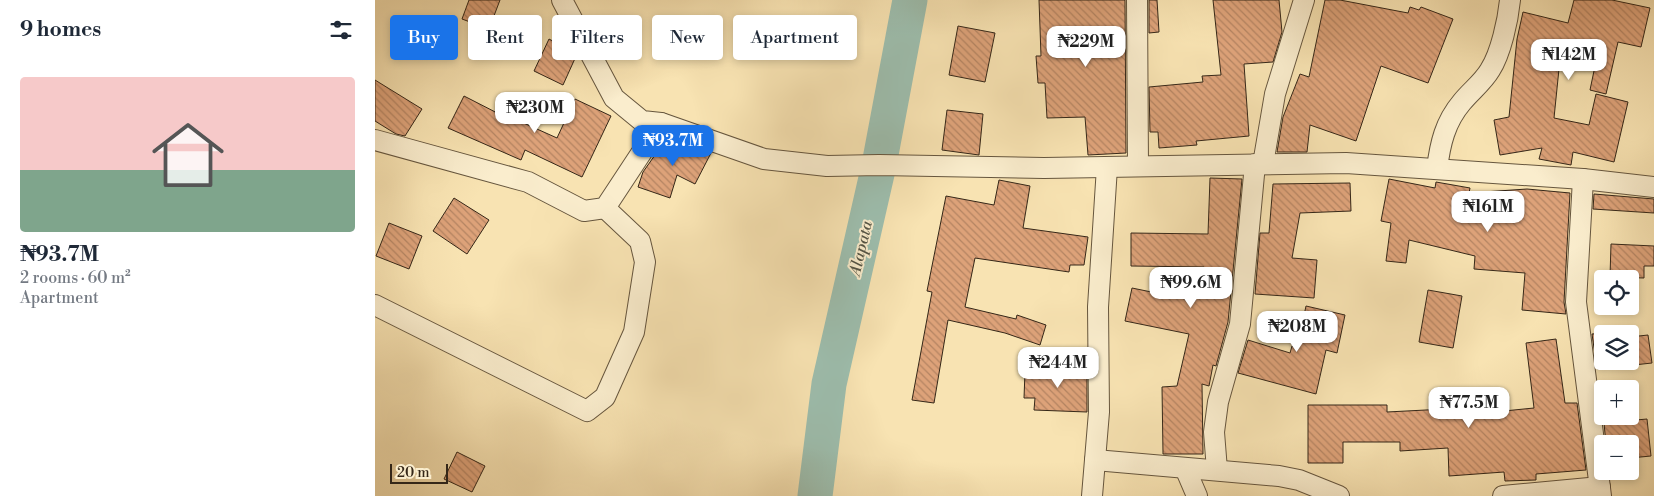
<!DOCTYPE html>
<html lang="en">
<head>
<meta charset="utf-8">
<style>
	:root { --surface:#fff; --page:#f6f6f7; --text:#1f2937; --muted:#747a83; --accent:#1a73e8 }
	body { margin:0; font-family:"Libre Bodoni",serif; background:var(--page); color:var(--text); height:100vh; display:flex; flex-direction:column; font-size:19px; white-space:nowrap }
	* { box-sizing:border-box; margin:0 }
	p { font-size:16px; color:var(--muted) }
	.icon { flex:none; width:28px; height:28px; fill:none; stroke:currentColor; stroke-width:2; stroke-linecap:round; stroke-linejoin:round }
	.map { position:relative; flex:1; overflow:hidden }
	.details { display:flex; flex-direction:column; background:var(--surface); width:375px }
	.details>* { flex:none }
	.top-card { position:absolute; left:15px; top:15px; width:475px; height:45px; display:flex; gap:10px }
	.controls { position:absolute; left:1219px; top:270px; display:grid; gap:10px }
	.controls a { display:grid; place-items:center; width:45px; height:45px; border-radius:5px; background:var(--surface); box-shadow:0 2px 8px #0003; font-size:25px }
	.scale { position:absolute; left:15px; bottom:12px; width:58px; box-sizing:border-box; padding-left:5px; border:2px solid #352718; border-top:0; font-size:14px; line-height:18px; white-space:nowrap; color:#352718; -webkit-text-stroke:4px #faedcd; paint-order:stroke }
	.price { position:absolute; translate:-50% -42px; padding:0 11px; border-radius:10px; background:#fff; color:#222; font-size:16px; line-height:32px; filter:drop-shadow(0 1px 2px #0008) }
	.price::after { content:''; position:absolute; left:50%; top:30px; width:15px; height:11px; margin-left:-8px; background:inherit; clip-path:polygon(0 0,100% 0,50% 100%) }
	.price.current { background:var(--accent); color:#fff }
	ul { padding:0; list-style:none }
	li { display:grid; align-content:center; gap:10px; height:265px; padding:0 20px }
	li span { display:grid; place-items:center; height:155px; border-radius:5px; color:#555 }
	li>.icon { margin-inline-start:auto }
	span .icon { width:90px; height:90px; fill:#fffc; stroke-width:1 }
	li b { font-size:21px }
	h2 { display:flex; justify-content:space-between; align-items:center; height:60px; padding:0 20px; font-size:21px }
	.tag { padding:0 18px; border-radius:5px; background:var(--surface); box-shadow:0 2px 8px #0003; font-size:18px; line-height:45px }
	.tag.current { background:var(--accent); color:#fff }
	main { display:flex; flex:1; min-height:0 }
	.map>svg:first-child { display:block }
</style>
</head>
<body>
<main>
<section class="details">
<h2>9 homes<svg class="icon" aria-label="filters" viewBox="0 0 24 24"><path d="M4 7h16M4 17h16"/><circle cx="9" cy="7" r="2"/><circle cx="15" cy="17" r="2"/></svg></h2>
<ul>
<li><span style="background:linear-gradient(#f6c9c9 60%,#7fa58c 0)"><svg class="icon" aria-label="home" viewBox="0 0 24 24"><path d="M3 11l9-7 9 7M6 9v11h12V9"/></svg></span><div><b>₦93.7M</b><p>2 rooms · 60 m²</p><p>Apartment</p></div></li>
</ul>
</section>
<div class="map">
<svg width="1279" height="496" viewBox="0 0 1279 496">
	<defs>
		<pattern id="building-back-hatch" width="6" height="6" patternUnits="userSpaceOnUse" patternTransform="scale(1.25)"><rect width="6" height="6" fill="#dda279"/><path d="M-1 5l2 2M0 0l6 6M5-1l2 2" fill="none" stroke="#b48462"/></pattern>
	</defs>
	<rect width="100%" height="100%" fill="#f8e3b2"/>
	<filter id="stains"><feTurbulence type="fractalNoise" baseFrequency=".004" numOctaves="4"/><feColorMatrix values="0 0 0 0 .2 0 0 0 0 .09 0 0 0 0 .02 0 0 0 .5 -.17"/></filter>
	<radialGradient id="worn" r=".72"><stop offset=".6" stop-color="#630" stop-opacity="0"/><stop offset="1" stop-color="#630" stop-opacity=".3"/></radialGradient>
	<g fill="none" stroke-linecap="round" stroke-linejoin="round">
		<polyline stroke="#9dbeae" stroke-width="35" points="440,496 454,384 504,165 535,0"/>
	</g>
	<g fill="url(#building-back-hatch)" stroke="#352718">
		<polygon points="94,0 125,0 114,29 87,19"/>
		<polygon points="664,0 750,0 751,153 713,155 710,117 672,118 670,83 663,83 661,56 666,56"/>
		<polygon points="774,0 782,0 784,32 774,33"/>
		<polygon points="838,0 904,0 907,32 898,62 869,64 874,136 821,141 822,145 784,148 783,132 775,132 774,87 828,82 827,76 846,75"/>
		<polygon points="950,0 965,0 1033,13 1035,7 1044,10 1046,7 1078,19 1053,83 1006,66 981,141 935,125 932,152 902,152 908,117 925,74 934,77"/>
		<polygon points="1199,0 1237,0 1275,8 1266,47 1243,42 1231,94 1215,90 1220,66 1185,59 1179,118 1214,125 1221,94 1253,102 1239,162 1198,152 1196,165 1164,159 1167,148 1125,155 1119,120 1134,117 1142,39 1148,12 1193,23"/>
		<polygon points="583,26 620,33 610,82 574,75"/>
		<polygon points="174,39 202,54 188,85 159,71"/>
		<polygon points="0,80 47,109 30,136 21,134 0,121"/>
		<polygon points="89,96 132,118 133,116 182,138 200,99 236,116 207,177 150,150 146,160 73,128"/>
		<polygon points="572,110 608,114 604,155 567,150"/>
		<polygon points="292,138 336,153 320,184 302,175 295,198 263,187 268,172"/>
		<polygon points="835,178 867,179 853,322 841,366 838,365 834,386 827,384 828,454 788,454 787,387 802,386 814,334 750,321 757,288 820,301 829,267 756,266 756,233 833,234"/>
		<polygon points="1014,179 1060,188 1061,182 1095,188 1094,193 1152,189 1195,193 1189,302 1191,314 1147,310 1150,273 1099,269 1100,256 1034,240 1031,263 1011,261 1016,223 1006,221"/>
		<polygon points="624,180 655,186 648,228 713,237 709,265 695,265 694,272 600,258 590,307 641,319 642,315 671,325 665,345 630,333 573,320 559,403 537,400 557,292 552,291 571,196 619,205"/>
		<polygon points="975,183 976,211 925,213 917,258 942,260 939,298 880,294 885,233 894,233 898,184"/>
		<polygon points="1219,194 1279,199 1279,213 1218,209"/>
		<polygon points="79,198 114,220 92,254 58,231"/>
		<polygon points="14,223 47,236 34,269 1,256"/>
		<polygon points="1236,244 1279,246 1279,266 1269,266 1269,278 1235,277"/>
		<polygon points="1053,290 1087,296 1078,348 1044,342"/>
		<polygon points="931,306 970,315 962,353 951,350 941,394 863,373 873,340 915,353 917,346 922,348"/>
		<polygon points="1230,333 1228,334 1228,361 1255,361 1255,337 1273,335 1277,363 1222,369 1217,334"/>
		<polygon points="1181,339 1190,403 1202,403 1211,470 1161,474 1161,480 1130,481 1129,472 1074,476 1073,448 1025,451 1025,442 968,442 968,463 933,463 933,405 1012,405 1012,412 1109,407 1109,413 1159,408 1151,343"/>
		<polygon points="661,366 712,368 712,412 659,410 660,398 649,398 650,372 661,372"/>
		<polygon points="1272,419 1276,456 1255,458 1255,444 1231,444 1229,423"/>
		<polygon points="82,452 110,466 97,492 69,479"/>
	</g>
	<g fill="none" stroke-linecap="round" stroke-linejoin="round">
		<g stroke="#66563e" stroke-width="22">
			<g id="minor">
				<polyline points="187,0 239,98 267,121 286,123 389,159 452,166 504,165 669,168 971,163 1208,179 1279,187"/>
				<polyline points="762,0 763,166"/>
				<polyline points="0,140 153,182 209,211 230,208 286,123"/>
				<polyline points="888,164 900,94 929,0"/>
				<path d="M1062 169C1065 144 1070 122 1087 102 1096 91 1108 82 1115 70 1126 53 1133 20 1135 0"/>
				<polyline points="1208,179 1201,302 1226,496"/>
				<polyline points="0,305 212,411 230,397 259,332 270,262 265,241 230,208"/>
				<polyline points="720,460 904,476 924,480 964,496"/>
				<polyline points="810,468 822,496"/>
				<polyline points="842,470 839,432 843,402 865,324 880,164"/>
				<polyline points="717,496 724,412 723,307 732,167"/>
				<polyline points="1128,496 1225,487"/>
			</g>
		</g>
		<use href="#minor" stroke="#faedcd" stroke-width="20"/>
	</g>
	<g text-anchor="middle" stroke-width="4" stroke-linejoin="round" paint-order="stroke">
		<g font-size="16" font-style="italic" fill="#545445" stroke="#faedcd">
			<text transform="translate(485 248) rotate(-77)" y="6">Alapata</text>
		</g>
	</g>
	<rect width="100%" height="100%" filter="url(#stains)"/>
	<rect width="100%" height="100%" fill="url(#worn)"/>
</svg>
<div class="controls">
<a><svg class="icon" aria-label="locate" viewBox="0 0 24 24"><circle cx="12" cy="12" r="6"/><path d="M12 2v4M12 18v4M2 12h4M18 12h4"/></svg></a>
<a><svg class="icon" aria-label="layers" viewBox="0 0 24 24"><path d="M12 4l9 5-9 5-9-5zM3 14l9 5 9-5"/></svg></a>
<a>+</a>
<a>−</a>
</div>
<div class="scale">20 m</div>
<b class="price" style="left:711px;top:68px">₦229M</b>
<b class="price" style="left:1194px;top:81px">₦142M</b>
<b class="price" style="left:160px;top:134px">₦230M</b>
<b class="price current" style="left:298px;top:167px">₦93.7M</b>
<b class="price" style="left:1113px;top:233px">₦161M</b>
<b class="price" style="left:816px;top:309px">₦99.6M</b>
<b class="price" style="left:922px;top:353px">₦208M</b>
<b class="price" style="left:683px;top:389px">₦244M</b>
<b class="price" style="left:1094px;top:429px">₦77.5M</b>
<div class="top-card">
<a class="tag current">Buy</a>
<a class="tag">Rent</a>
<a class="tag">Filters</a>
<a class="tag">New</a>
<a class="tag">Apartment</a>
</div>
</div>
</main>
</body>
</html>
